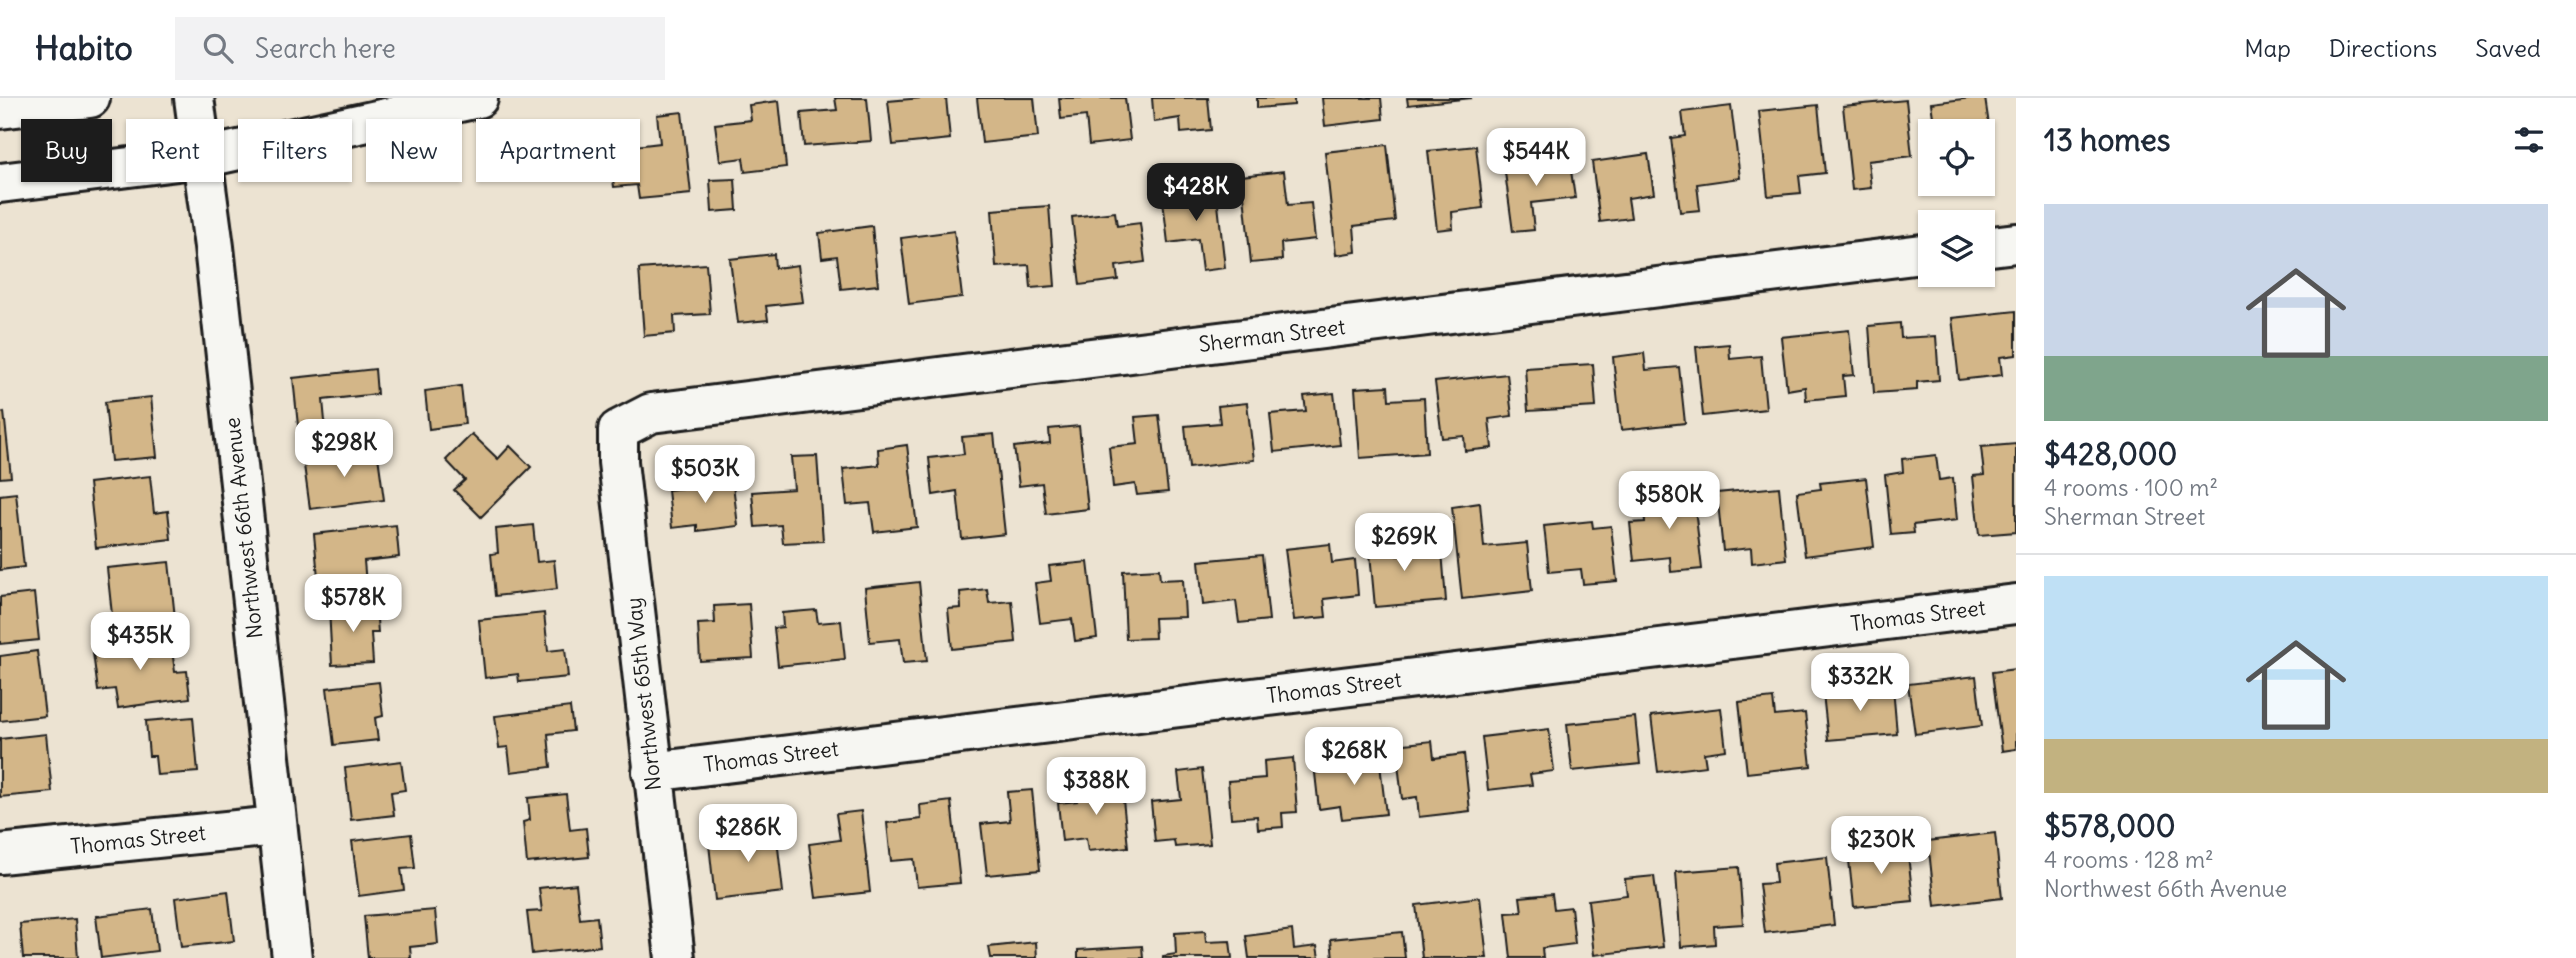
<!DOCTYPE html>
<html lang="en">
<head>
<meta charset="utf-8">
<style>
	:root { --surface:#fff; --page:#f2f2f3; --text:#1f2937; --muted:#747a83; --line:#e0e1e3; --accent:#1c1c1c }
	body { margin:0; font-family:Delius,sans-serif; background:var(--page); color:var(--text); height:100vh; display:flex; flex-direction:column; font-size:26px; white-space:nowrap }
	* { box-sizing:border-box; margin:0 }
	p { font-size:23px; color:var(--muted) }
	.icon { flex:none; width:38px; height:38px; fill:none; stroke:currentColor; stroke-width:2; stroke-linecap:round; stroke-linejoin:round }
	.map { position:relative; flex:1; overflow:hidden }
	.panel { display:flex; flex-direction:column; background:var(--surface); width:560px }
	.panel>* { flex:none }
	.top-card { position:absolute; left:21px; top:21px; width:665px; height:63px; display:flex; gap:14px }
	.fabs { position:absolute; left:1918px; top:21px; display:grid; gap:14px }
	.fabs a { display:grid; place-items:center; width:77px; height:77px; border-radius:0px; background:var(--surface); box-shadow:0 2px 5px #0004; font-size:35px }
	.price { position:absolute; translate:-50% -60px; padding:0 16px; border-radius:14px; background:#fff; color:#222; font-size:23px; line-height:46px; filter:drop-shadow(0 2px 4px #0008) }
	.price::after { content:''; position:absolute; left:50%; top:42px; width:21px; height:16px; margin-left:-10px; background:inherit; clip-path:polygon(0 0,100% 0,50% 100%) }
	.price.current { background:var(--accent); color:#fff }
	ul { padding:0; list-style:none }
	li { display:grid; align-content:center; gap:14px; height:371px; padding:0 28px }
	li+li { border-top:2px solid var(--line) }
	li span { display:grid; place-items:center; height:217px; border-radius:0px; color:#555 }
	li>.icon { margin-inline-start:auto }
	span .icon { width:126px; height:126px; fill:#fffc; stroke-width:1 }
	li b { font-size:30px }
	h2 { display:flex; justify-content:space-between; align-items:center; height:84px; padding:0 28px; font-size:30px }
	.chip { padding:0 24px; border-radius:0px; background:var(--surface); box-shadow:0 2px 5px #0004; font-size:24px; line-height:63px }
	.chip.current { background:var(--accent); color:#fff }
	header { display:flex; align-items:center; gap:42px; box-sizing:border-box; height:98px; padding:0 35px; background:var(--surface); border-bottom:2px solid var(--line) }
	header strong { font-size:33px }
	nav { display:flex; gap:38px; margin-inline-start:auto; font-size:24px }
	.search { width:490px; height:63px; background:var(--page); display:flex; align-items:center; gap:18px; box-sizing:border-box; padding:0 24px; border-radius:0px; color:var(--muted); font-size:26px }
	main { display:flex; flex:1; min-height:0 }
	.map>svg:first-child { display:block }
</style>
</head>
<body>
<header>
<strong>Habito</strong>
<div class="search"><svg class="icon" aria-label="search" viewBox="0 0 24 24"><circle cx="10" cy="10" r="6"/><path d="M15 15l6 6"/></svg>Search here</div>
<nav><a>Map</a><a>Directions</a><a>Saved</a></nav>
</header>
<main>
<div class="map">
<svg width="2016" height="860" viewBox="0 0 2016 860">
	<rect width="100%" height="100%" fill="#ece3d2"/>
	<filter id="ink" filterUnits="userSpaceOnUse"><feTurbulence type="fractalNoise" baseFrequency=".0143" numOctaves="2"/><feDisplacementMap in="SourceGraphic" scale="14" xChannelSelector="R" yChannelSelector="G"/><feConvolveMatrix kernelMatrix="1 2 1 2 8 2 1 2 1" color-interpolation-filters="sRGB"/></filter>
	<g filter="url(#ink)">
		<g fill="#d3b688" stroke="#1c1c1c" stroke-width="2">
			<polygon points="835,0 867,0 871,43 804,48 801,15 837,12"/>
			<polygon points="922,0 946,0 950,41 893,47 888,3"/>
			<polygon points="977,0 1034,0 1038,39 982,45"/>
			<polygon points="1059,0 1125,0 1130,42 1089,47 1086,18 1061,21"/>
			<polygon points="1152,0 1208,0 1211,32 1181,35 1180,20 1154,24"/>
			<polygon points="1257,0 1294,0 1294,7 1257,10"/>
			<polygon points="1322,0 1381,0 1383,21 1325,28"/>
			<polygon points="1407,0 1472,0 1408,7"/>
			<polygon points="1971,0 1985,0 1993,54 1983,55 1983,33 1935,33 1931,5"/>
			<polygon points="1906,2 1912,58 1868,63 1871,90 1852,92 1843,8"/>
			<polygon points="779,3 786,69 745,74 743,60 720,63 715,26 751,22 749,7"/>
			<polygon points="1818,7 1825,75 1799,78 1801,95 1768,98 1759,13"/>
			<polygon points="1731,8 1740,80 1697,86 1700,112 1680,114 1671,40 1685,38 1682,14"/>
			<polygon points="682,14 691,96 639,101 637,87 614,89 609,51 660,45 657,17"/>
			<polygon points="1387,47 1395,123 1354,128 1356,154 1336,157 1325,54"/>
			<polygon points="1476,48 1483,110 1452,114 1453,130 1437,132 1428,53"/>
			<polygon points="1648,56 1654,96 1628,100 1631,120 1600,124 1592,64"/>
			<polygon points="1569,59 1575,100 1531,105 1534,132 1513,134 1504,67"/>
			<polygon points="1284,73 1288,107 1311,105 1315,141 1281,145 1282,162 1251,165 1242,78"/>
			<polygon points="735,81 737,112 712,114 710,82"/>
			<polygon points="1216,88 1225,170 1202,173 1198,141 1168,145 1162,94"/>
			<polygon points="1049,108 1055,188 1031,190 1029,167 996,169 992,112"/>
			<polygon points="1115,114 1117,128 1140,125 1145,164 1116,168 1118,182 1080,187 1072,119"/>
			<polygon points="872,128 878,187 841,191 837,158 822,160 819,135"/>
			<polygon points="954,133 962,199 909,206 901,140"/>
			<polygon points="774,156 775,170 798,167 803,204 766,208 768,222 738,225 730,161"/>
			<polygon points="706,166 710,216 674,218 675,235 644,238 639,171"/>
			<polygon points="2016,213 2016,257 2000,259 2002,277 1959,282 1952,220"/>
			<polygon points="1900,225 1901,240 1936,238 1939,282 1917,284 1917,292 1874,295 1869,228"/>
			<polygon points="1849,232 1854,277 1843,278 1845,298 1806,302 1805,289 1787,292 1781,239"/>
			<polygon points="1729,246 1730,261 1761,258 1766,311 1703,318 1696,249"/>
			<polygon points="1644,255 1646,272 1679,269 1685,325 1621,332 1613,259"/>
			<polygon points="1593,266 1596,309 1528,313 1525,270"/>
			<polygon points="375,271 377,296 323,302 326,334 299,337 293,280"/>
			<polygon points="1507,276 1512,318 1489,321 1492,350 1465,353 1464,338 1442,340 1435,284"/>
			<polygon points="461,288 465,326 429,331 425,293"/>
			<polygon points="1388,288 1389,302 1424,300 1427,355 1360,360 1355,290"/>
			<polygon points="1334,295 1340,347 1274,354 1270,316 1306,313 1304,298"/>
			<polygon points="151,299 157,359 111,363 105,304"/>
			<polygon points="1247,305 1254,362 1189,370 1185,328 1220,325 1218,308"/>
			<polygon points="4,314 11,379 0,380 0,315"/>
			<polygon points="1159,317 1168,394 1137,397 1135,386 1113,389 1109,349 1138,346 1135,319"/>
			<polygon points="1079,328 1088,411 1046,416 1042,385 1019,388 1014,349 1050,345 1049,331"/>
			<polygon points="472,336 498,361 510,348 531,369 481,419 454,392 465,382 446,362"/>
			<polygon points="994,336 1005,436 962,441 957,393 933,397 929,360 964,356 962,339"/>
			<polygon points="2016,346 2016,434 1979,437 1973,378 1984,377 1981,349"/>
			<polygon points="907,347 917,429 874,434 870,405 847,407 843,371 879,367 878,351"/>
			<polygon points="377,351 384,402 310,411 303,360"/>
			<polygon points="1936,357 1939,382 1953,380 1957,422 1913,427 1914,435 1891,437 1885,377 1903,374 1902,361"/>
			<polygon points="817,358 823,443 783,445 781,427 755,429 752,394 794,391 791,359"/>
			<polygon points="150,378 154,415 168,413 171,441 96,450 89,385"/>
			<polygon points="732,378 738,428 697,433 697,427 672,430 668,392 702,388 701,381"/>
			<polygon points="1866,380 1874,449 1805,458 1797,394 1821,391 1820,385"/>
			<polygon points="1779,389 1786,461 1752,465 1751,450 1723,453 1717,395"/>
			<polygon points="1693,393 1702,471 1671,474 1670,459 1634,463 1630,425 1645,424 1643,398"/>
			<polygon points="16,395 24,469 0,472 0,397"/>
			<polygon points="1480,405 1484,449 1527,445 1532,493 1462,501 1452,409"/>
			<polygon points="1592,423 1593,430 1611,428 1617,483 1583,486 1581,471 1549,474 1544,428"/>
			<polygon points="396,427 399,459 364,463 366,486 319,490 314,436"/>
			<polygon points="533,427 537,464 554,462 557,491 495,498 491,456 498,455 496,431"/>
			<polygon points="1394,431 1397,458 1442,453 1446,503 1375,509 1368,434"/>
			<polygon points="1330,446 1332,465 1355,462 1358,497 1324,501 1326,519 1294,522 1285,451"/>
			<polygon points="1262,457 1269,522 1239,525 1236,503 1203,507 1199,463"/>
			<polygon points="169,464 175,520 113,526 107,470"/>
			<polygon points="1088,464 1097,540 1075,543 1072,521 1040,525 1035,485 1051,483 1049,468"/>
			<polygon points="1159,471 1160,482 1183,481 1185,519 1154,520 1155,540 1126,541 1123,473"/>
			<polygon points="919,484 927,563 903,565 900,541 870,544 865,490"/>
			<polygon points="987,491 989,505 1012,503 1016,544 952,551 948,511 961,510 960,494"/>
			<polygon points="34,495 39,542 0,546 0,499"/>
			<polygon points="749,506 753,560 700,563 698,526 715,525 714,508"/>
			<polygon points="376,507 378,535 371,535 373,565 332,567 329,510"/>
			<polygon points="816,512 818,525 841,523 845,561 778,568 774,530 783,529 782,515"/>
			<polygon points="544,515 548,553 565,551 568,579 519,584 518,576 485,580 479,522"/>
			<polygon points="170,537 175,574 187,573 190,600 118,610 115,591 98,593 92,547"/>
			<polygon points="37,553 45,618 0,623 0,558"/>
			<polygon points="2016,571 2016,651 2002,653 1992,574"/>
			<polygon points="1976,578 1982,628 1915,636 1908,586"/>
			<polygon points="379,584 383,618 375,620 378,642 334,647 327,590"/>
			<polygon points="1893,589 1897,636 1828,642 1823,595"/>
			<polygon points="1773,600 1775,618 1805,615 1811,668 1747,675 1739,604"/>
			<polygon points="570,609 573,633 548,636 551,669 511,674 508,649 499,650 495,618"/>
			<polygon points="1721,610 1726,652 1704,655 1706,668 1658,674 1651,618"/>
			<polygon points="193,619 198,674 157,677 155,658 149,658 146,623"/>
			<polygon points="1635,619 1640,666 1572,673 1567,626"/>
			<polygon points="1549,631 1554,673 1530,676 1532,687 1488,692 1482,639"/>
			<polygon points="46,636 52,694 0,699 0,641"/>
			<polygon points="1432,643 1434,660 1464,656 1470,713 1419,719 1417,699 1402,701 1396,647"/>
			<polygon points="1378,650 1386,716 1342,721 1340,708 1319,711 1315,675 1351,670 1349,653"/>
			<polygon points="1293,660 1297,714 1282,715 1283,729 1258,731 1257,718 1231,720 1228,683 1265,680 1264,663"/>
			<polygon points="401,663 405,692 391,694 394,717 351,722 345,670"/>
			<polygon points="1202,671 1210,746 1175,749 1174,742 1155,744 1151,704 1181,701 1178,674"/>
			<polygon points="1121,683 1128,749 1088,753 1086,740 1062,743 1058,705 1077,703 1075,687"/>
			<polygon points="1032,692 1040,772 987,777 981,726 1010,723 1007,694"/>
			<polygon points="566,696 570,732 586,730 589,759 527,765 523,724 530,722 528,700"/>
			<polygon points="951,703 960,785 917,789 914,761 891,763 887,725 921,721 920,707"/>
			<polygon points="861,713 870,794 816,800 809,746 840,742 836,716"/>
			<polygon points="775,723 783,794 715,802 709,746 747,742 745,726"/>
			<polygon points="1995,735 2002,800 1935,808 1928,743"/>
			<polygon points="411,736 415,770 401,771 404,792 359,798 352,743"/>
			<polygon points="1907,747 1913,803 1854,809 1848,753"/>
			<polygon points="1827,759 1834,827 1765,835 1759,786 1776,785 1774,765"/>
			<polygon points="1739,769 1743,826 1714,828 1715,846 1681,849 1676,774"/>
			<polygon points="1654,778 1663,849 1594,857 1588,802 1627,797 1625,781"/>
			<polygon points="576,786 580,821 597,819 600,848 532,856 527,814 542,813 539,790"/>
			<polygon points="228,793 234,843 181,849 175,800"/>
			<polygon points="1552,796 1554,811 1571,809 1575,846 1542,850 1543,860 1511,860 1506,815 1522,814 1520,799"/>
			<polygon points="1480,799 1487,860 1422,860 1416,807"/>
			<polygon points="152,811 157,853 101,860 96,818"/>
			<polygon points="435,812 438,846 410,849 411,860 368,860 364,818"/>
			<polygon points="75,821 78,860 23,860 20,826"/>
			<polygon points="1292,832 1294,851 1317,848 1319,860 1249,860 1246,838"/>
			<polygon points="1205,833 1206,844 1230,843 1232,860 1163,860 1163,858 1176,856 1175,835"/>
			<polygon points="1402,834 1405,860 1333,860 1331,841"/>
			<polygon points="1036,844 1037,860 991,860 989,849"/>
			<polygon points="1142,848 1143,860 1078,860 1078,852"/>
		</g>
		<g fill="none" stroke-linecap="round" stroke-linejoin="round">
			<g stroke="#1c1c1c" stroke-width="44">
				<g id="minor">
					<polyline points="194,0 214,149 292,860"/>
					<polyline points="1983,149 2016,145"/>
					<polyline points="652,674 2016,506"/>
					<polyline points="0,756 276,728"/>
					<polyline points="675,860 618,364 618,332 651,315 1930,155"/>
				</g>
			</g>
			<g stroke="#1c1c1c" stroke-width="44">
				<g id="major">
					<polyline points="0,11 90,0"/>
					<polyline points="0,85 202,60 478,0"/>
				</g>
			</g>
			<use href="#minor" stroke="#f6f6f2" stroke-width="38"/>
			<use href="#major" stroke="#f6f6f2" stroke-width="38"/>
		</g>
	</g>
	<g text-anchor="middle" stroke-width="5" stroke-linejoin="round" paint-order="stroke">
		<g font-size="21" fill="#1c1c1c" stroke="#f6f6f2">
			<text transform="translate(1272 238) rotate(-7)" y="7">Sherman Street</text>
			<text transform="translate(244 430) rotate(-96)" y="7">Northwest 66th Avenue</text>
			<text transform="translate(1918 518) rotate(-7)" y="7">Thomas Street</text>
			<text transform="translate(1334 590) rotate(-7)" y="7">Thomas Street</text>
			<text transform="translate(644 596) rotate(-96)" y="7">Northwest 65th Way</text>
			<text transform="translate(771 659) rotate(-7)" y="7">Thomas Street</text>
			<text transform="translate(138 742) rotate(-6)" y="7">Thomas Street</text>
		</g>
	</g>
</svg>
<div class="fabs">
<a><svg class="icon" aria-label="locate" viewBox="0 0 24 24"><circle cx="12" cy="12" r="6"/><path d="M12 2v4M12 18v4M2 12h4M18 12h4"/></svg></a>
<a><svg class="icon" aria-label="layers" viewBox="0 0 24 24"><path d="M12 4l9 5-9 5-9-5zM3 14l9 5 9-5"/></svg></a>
</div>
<b class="price" style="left:1536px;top:90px">$544K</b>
<b class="price current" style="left:1196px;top:125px">$428K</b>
<b class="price" style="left:344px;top:381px">$298K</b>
<b class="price" style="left:705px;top:407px">$503K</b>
<b class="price" style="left:1669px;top:433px">$580K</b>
<b class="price" style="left:1404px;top:475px">$269K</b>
<b class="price" style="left:353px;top:536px">$578K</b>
<b class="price" style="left:140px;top:574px">$435K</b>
<b class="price" style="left:1860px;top:615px">$332K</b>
<b class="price" style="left:1354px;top:689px">$268K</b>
<b class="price" style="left:1096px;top:719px">$388K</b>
<b class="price" style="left:748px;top:766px">$286K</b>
<b class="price" style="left:1881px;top:778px">$230K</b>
<div class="top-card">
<a class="chip current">Buy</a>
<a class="chip">Rent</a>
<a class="chip">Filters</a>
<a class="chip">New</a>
<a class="chip">Apartment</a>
</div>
</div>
<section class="panel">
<h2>13 homes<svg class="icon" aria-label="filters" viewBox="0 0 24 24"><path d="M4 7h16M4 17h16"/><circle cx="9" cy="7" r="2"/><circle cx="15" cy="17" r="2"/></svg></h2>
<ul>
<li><span style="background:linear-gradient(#c9d6e8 70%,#7fa58c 0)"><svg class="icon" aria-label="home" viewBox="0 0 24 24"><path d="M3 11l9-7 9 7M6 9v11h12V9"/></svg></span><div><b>$428,000</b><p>4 rooms · 100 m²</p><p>Sherman Street</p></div></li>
<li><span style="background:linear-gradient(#bfe0f5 75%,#c2b280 0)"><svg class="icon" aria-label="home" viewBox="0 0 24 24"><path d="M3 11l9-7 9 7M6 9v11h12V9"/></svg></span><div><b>$578,000</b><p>4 rooms · 128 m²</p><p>Northwest 66th Avenue</p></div></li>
</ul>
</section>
</main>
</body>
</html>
